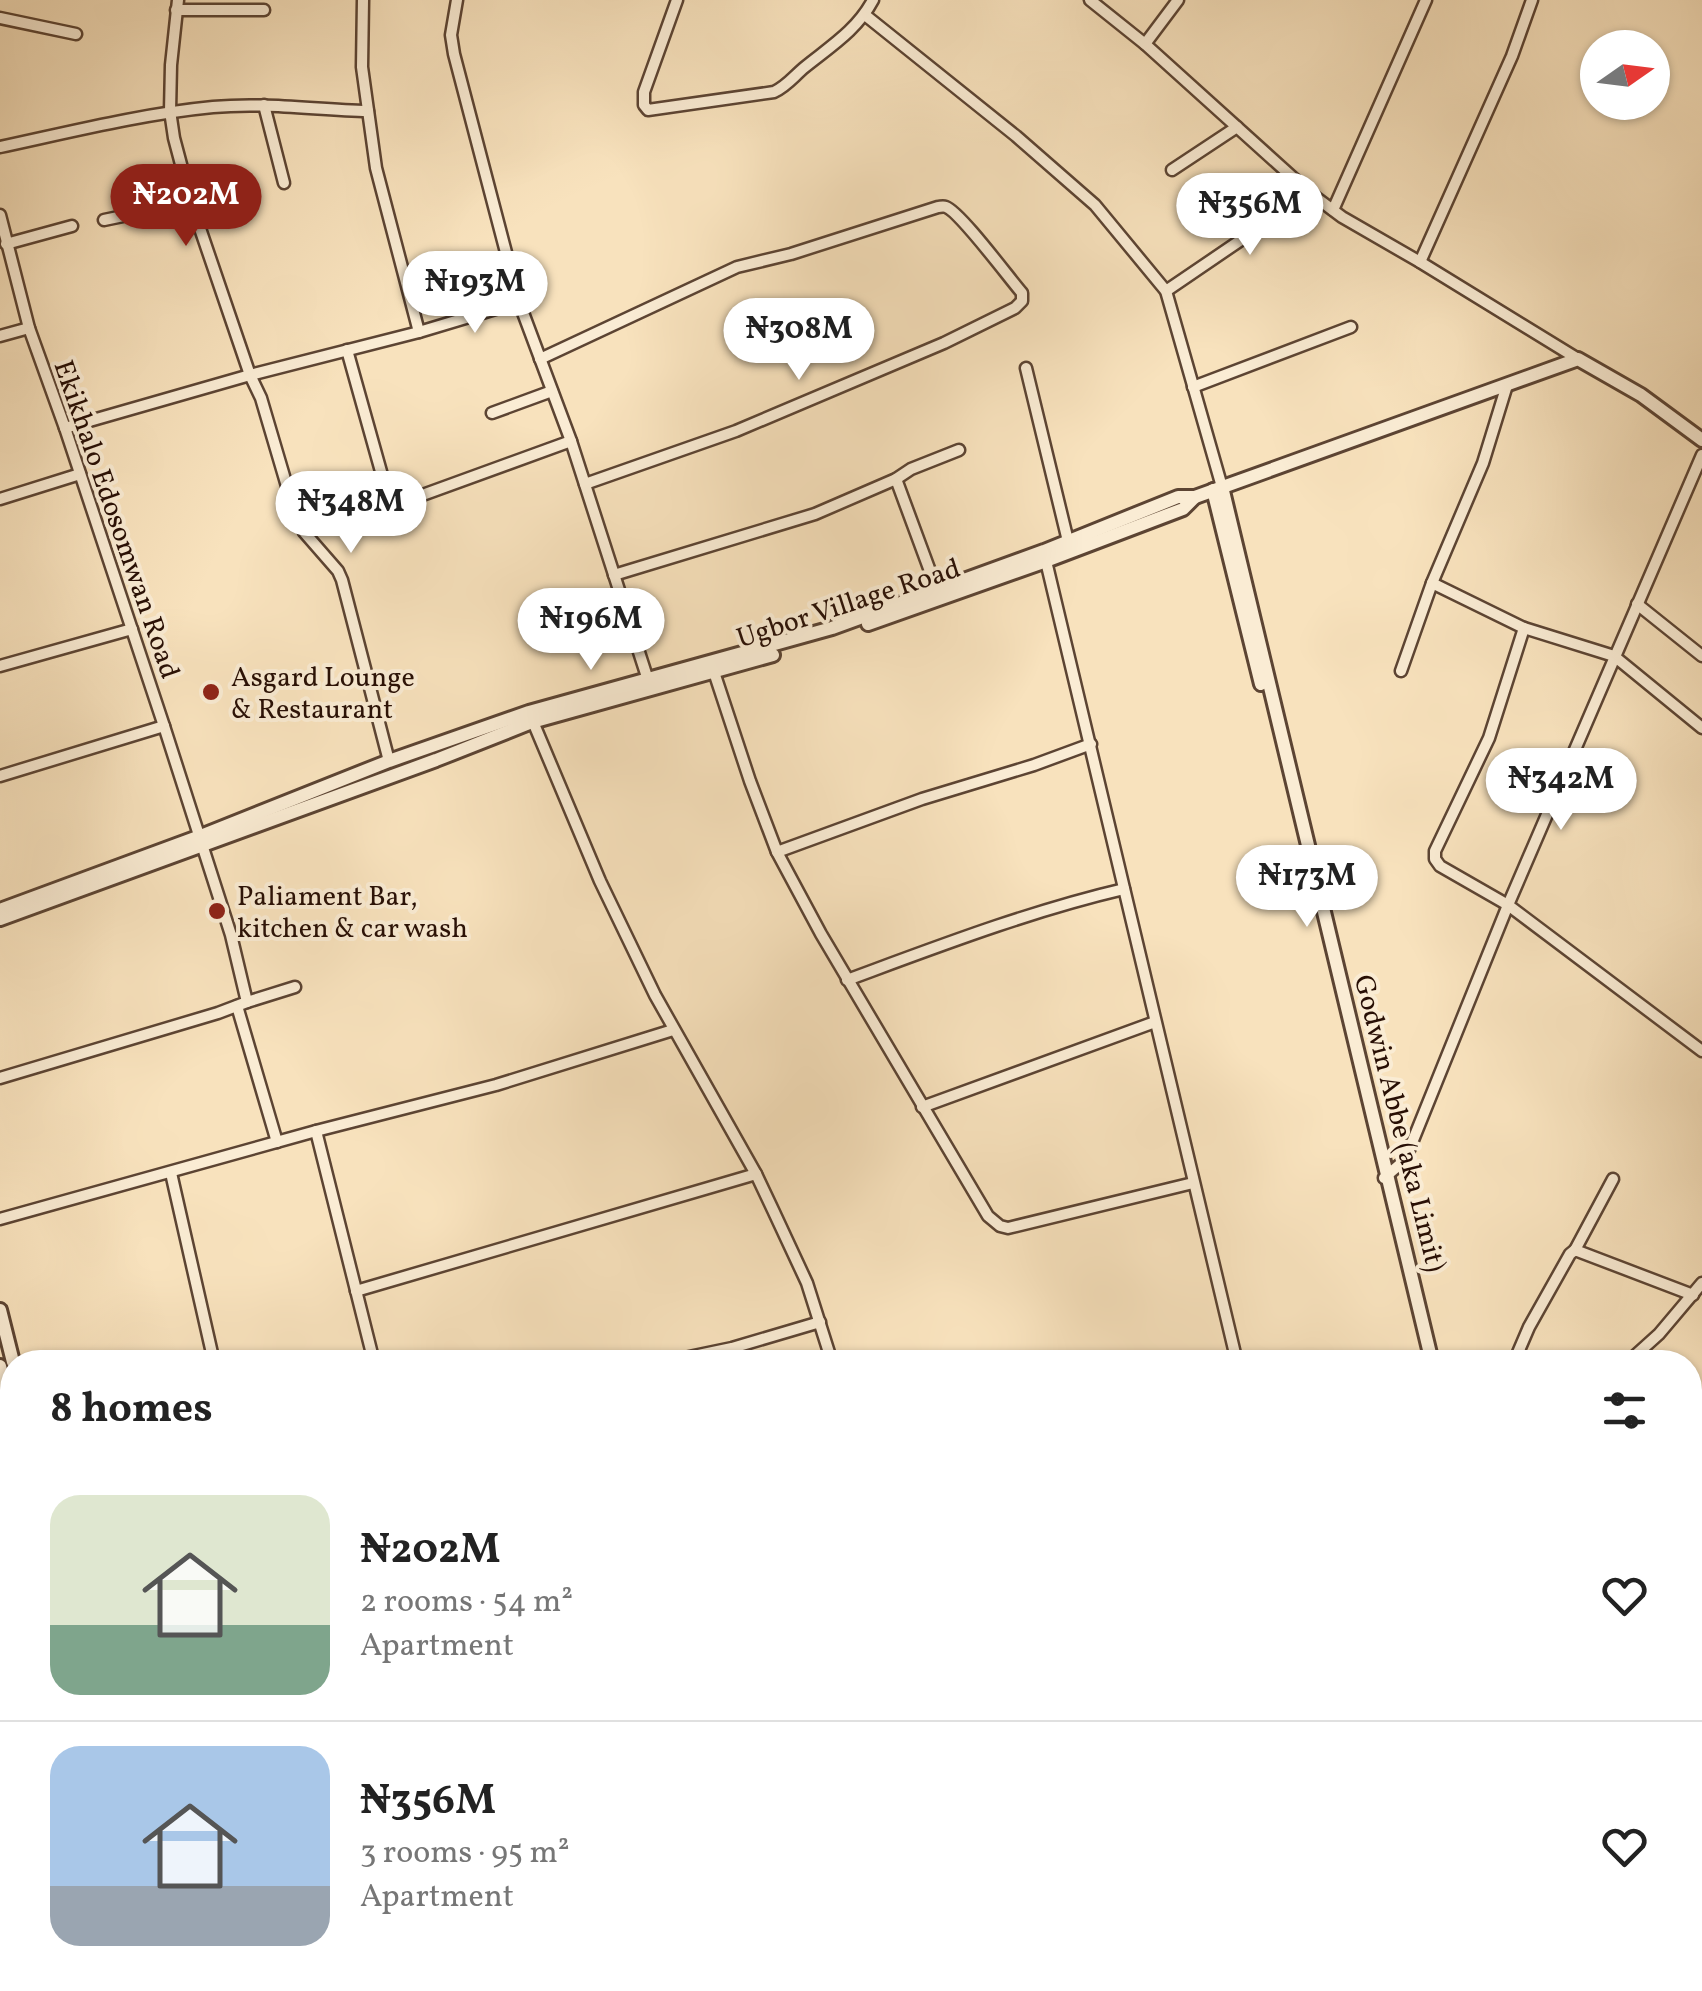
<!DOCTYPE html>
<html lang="en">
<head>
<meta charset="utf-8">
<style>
	:root { --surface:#fff; --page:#f6f6f6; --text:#222; --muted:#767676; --line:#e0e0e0; --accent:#8f2418 }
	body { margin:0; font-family:Vollkorn,serif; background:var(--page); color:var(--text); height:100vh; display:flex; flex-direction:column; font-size:38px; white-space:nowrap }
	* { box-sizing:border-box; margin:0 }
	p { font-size:32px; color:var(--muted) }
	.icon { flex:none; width:55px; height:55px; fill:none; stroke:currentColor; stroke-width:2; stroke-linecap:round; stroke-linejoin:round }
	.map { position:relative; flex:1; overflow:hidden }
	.panel { position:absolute; left:0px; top:1350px; width:1702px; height:642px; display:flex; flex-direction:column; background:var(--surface); border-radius:40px 40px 0 0; box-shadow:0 2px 8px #0004 }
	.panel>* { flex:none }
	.needle { width:65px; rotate:76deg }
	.controls { position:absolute; left:1580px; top:30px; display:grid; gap:20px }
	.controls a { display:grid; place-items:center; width:90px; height:90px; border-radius:50%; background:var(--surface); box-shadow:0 2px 8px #0004; font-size:50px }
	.price { position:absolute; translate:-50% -85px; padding:0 22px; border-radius:35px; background:#fff; color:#222; font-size:32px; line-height:65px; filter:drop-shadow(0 2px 5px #0008) }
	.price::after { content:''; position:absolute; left:50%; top:60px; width:30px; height:22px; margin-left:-15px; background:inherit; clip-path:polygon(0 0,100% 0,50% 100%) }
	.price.current { background:var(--accent); color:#fff }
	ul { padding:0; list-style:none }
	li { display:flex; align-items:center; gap:30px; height:250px; padding:0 50px }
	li+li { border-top:2px solid var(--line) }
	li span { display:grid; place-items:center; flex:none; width:280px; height:200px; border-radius:30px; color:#555 }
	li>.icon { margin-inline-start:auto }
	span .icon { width:120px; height:120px; fill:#fffc; stroke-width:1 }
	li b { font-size:42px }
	h2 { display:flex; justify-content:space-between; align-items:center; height:120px; padding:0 50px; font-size:42px }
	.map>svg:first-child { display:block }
</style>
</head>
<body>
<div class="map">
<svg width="1702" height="1991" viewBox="0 0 1702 1991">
	<rect width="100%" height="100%" fill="#f8e2bd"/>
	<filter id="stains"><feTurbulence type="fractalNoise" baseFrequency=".002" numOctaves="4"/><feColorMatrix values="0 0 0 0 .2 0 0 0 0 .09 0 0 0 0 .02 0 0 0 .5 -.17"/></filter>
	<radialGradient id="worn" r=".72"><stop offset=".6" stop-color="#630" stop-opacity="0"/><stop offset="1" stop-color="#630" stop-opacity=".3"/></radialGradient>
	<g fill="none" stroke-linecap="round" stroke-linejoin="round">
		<g stroke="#5c4433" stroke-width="15">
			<g id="minor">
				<polyline points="178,0 171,65 170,111 174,138 191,202 250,375 261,398 289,493 304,532 338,571 342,580 389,761"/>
				<polyline points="363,0 362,67 376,168 419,332"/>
				<polyline points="457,0 451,35 454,54 519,302 571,441 648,680"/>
				<path d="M677 0 644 92V105L648 110 774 92C787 86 794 76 805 67 831 46 857 30 873 0"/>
				<polyline points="1090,0 1145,44 1310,193 1342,217 1420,262 1578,359"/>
				<polyline points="176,10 264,10"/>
				<polyline points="865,15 1016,136 1095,205 1166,291 1222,487"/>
				<polyline points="0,18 76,34"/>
				<polyline points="1145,44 1178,0"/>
				<polyline points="264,105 284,183"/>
				<path d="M0 147C70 132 141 114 213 107 265 102 316 110 368 111"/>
				<polyline points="1172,170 1237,127"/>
				<polyline points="1333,210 1426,0"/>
				<polyline points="0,215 29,328 65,428 164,726 231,935 247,1002 218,1013 0,1078"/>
				<polyline points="104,220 191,202"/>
				<polyline points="6,244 72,226"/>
				<polyline points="1420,262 1512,56 1532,0"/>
				<polyline points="1166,291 1310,193"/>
				<polyline points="0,336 29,328"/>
				<polyline points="347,350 387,493 393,501 406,501 571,441"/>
				<path d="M540 359 737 267 791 254 938 207C940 207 943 206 946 207 960 212 1009 278 1022 293V301L1015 308 944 343 736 431 585 484"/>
				<polyline points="1026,368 1068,541"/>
				<polyline points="1193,387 1351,327"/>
				<polyline points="492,413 552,391"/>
				<polyline points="65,428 250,375 419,332 519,302"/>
				<polyline points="896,479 937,590"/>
				<polyline points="0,499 80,474"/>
				<polyline points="1045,557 1237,1362"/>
				<polyline points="614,575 815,514 896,479 911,469 959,450"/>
				<polyline points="1432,583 1524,628 1614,656 1702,728"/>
				<polyline points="1637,604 1702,656"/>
				<polyline points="1524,628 1489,738 1435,851 1435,859 1440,866 1508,905 1702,1051"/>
				<polyline points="0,666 132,629"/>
				<polyline points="713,669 750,781 777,852 821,934 988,1216 1000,1226 1008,1228 1193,1183"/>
				<polyline points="1401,671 1432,583 1483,463 1507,385"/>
				<polyline points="531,717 600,881 655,995 756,1174 773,1210 807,1283 832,1362"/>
				<polyline points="0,776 164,726"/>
				<polyline points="777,852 922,799 1034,765 1091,744"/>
				<path d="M847 980C939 946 1030 911 1124 889"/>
				<polyline points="247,1002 295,987"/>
				<polyline points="237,1006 277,1142"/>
				<polyline points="922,1107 1155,1022"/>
				<polyline points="316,1131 374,1362"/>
				<polyline points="171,1173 214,1362"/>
				<polyline points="1384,1178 1405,1160 1508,905 1702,455"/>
				<polyline points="0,1219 316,1131 496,1085 673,1030"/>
				<polyline points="1575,1250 1613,1179"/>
				<polyline points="356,1291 756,1174"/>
				<polyline points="665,1362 732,1348 820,1322"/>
				<polyline points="1514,1362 1529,1327 1570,1254 1575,1250 1693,1295"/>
				<polyline points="1628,1362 1659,1334 1702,1283"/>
				<polyline points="0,1520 12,1517"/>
				<polyline points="0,1668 12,1666"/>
				<polyline points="0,1867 12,1865"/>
				<polyline points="1690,1890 1702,1915"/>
				<polyline points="291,1980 293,1991"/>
				<polyline points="480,1980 515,1991"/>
				<polyline points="1252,1980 1254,1991"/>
				<polyline points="1412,1980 1414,1991"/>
				<polyline points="22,1991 23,1980"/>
				<polyline points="339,1991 387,1980"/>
				<polyline points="541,1991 548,1980"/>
				<polyline points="1556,1991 1580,1986"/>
			</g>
		</g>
		<g stroke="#5c4433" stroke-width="18">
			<g id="tertiary">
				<polyline points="1222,487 1432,1362"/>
				<polyline points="1213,490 1261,684"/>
				<polyline points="868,624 1046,561 1183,509 1195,497"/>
				<polyline points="0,910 198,837 389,761 529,712 832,628 1044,551 1178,497 1195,497 1578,359 1641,395 1702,440"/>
				<polyline points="0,919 436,760 532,722 773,655"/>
				<polyline points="0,1310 13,1362"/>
				<polyline points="0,1366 12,1417"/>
				<polyline points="158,1980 160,1991"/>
				<polyline points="169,1980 172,1991"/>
				<polyline points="1578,1980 1581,1991"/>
			</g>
		</g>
		<use href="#minor" stroke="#faecd4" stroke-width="10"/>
		<use href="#tertiary" stroke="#faecd4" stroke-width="12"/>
	</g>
	<g fill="#8f2418" stroke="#faecd4" stroke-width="4">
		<circle cx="211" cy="692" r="10"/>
		<circle cx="217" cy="911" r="10"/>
	</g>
	<g text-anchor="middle" stroke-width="8" stroke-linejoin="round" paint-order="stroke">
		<g font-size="28" fill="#280f05" stroke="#faecd4">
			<text transform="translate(118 519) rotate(71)" y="10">Ekikhalo Edosomwan Road</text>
			<text transform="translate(848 602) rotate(-18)" y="10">Ugbor Village Road</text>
			<text transform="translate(1401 1123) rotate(76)" y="10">Godwin Abbe (aka Limit)</text>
		</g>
		<g font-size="28" fill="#280f05" stroke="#faecd4" text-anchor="start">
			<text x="231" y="686">Asgard Lounge<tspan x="231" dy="32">&amp; Restaurant</tspan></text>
			<text x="237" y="905">Paliament Bar,<tspan x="237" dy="32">kitchen &amp; car wash</tspan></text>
		</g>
	</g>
	<rect width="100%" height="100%" filter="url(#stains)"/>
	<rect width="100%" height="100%" fill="url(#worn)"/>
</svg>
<div class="controls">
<a><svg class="needle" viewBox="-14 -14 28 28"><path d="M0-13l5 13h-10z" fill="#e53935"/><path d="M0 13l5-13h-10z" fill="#767676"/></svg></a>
</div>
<b class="price current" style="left:186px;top:249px">₦202M</b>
<b class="price" style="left:1250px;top:258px">₦356M</b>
<b class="price" style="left:475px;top:336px">₦193M</b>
<b class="price" style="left:799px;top:383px">₦308M</b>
<b class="price" style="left:351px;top:556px">₦348M</b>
<b class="price" style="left:591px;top:673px">₦196M</b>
<b class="price" style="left:1561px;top:833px">₦342M</b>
<b class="price" style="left:1307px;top:930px">₦173M</b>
<section class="panel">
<h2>8 homes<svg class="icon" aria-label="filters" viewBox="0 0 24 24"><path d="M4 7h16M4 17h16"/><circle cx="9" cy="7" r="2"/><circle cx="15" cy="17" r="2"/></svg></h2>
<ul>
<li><span style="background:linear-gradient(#dfe7d0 65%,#7fa58c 0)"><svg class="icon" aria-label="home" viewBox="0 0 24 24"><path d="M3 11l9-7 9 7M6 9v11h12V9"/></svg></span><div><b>₦202M</b><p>2 rooms · 54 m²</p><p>Apartment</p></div><svg class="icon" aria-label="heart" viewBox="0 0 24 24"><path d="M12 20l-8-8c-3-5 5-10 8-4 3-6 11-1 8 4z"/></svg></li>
<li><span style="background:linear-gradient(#a9c7e8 70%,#9aa5b1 0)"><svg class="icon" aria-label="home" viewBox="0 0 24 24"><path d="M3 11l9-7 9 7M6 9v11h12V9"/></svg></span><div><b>₦356M</b><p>3 rooms · 95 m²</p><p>Apartment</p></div><svg class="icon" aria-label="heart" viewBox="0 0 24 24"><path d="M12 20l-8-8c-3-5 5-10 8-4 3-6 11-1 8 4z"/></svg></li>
</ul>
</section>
</div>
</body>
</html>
